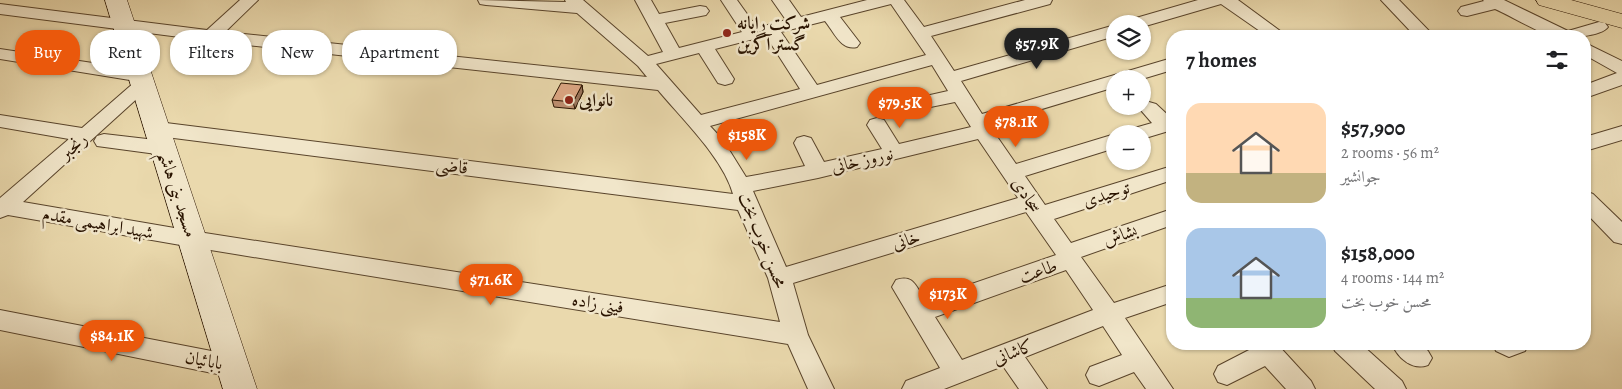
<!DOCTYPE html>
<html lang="en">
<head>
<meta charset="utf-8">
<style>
	:root { --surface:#fff; --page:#f6f6f6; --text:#202124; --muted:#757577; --accent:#ea580c }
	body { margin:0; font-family:Alegreya,Amiri,serif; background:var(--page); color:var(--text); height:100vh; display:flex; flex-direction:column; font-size:19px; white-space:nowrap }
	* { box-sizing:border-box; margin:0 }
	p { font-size:16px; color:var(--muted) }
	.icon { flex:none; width:28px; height:28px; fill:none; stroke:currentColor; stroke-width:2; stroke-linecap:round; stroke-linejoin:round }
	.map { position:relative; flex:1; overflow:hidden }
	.drawer { position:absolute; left:1166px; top:30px; width:425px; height:320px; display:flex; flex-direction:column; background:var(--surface); border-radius:20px; box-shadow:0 1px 4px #0004 }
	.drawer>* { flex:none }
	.top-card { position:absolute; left:15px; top:30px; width:475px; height:45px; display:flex; gap:10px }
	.buttons { position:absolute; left:1106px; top:15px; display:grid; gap:10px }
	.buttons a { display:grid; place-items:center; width:45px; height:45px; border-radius:50%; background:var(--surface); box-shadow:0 1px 4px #0004; font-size:25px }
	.price { position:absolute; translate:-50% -42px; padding:0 11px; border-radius:18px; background:var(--accent); color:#fff; font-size:16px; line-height:32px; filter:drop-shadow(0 1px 2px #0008) }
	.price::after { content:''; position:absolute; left:50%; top:30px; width:15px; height:11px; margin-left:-8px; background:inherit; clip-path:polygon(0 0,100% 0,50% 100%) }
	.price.active { background:#222; color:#fff }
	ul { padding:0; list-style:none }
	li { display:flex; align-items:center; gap:15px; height:125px; padding:0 20px }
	li span { display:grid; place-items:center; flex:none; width:140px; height:100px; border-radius:15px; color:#555 }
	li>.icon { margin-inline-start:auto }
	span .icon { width:60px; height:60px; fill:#fffc; stroke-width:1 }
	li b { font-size:21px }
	h2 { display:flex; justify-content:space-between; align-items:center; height:60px; padding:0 20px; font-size:21px }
	.pill { padding:0 18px; border-radius:20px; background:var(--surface); box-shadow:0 1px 4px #0004; font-size:18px; line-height:45px }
	.pill.active { background:var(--accent); color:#fff }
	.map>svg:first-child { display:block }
</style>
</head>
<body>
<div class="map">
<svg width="1622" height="389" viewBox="0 0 1622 389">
	<rect width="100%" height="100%" fill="#ead9ad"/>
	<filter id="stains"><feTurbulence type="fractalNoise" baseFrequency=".004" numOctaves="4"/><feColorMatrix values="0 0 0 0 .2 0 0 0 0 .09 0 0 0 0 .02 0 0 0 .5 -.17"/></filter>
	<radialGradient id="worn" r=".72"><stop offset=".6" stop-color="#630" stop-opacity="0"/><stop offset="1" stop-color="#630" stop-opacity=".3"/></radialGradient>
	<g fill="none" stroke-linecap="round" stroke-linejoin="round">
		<g stroke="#59442b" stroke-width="2">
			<g id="street">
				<path d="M240 0H258L225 32 647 77 638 66 577 13 486 5 480 4 478 0 566 2 565 0H583L648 56 663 52 635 0H651L659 14 700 6 706 7 709 11 706 15 665 23 679 48 742 32 721 0H737L757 28 786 20 772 0H789L801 17 867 0H904L924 27 1025 0H1052L1050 4 931 36 954 71 1115 25V36L961 81 982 114 1172 58V70L1142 79H1115V87L989 125 1016 164 1115 134V148L1025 176 1045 205 1172 166V180L1054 219 1071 243 1172 209V225L1081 257 1114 303 1172 284V302L1125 318 1173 389H1146L1134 372 1099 386 1090 383 1086 375 1090 367 1122 355 1103 326 1025 357 1047 389H1019L1003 366 944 389H902L906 381 940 368 892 287 896 280C914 274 916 287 925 300L1056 255 1026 212 793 283 808 335 834 389H808L788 344 192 247 8 215 0 218V198L69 139 0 127V115L82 128 136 81 0 59V49L139 70 146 72 148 76 146 80 150 81 152 85 23 202 192 231 780 322 768 278 738 210 158 136 151 134 148 129 151 124 158 122 733 194C723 158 682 119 658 90L211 41 0 14V4L207 30ZM891 4 926 55 817 85 781 32 825 21C834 32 841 51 857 47L860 43 840 17ZM766 36 800 89 701 115 656 64 699 53 718 83 725 85 732 83 734 79 715 49ZM932 65 948 91 899 102 896 106 899 110 906 112 955 102 971 127 899 144 884 120 877 118 870 120 867 125 882 149 824 162 811 138 804 136 797 138 794 143 805 166 746 177 723 140 710 126ZM978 139 1018 198 786 267 753 191 818 178ZM1066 270 1093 310 962 360 935 317Z"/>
				<polygon points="1198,0 1238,0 1287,36 1267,36 1221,4 1142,27 1142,24 1127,24 1129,20"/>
				<polygon points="1381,0 1399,0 1434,36 1415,36"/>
				<path d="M1483 0H1504L1568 31 1599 22 1605 23 1608 27C1601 37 1564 39 1552 36 1539 33 1509 15 1495 9L1467 16 1461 15 1458 11 1461 7 1484 1Z"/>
				<polygon points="1585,43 1622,61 1622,85 1585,98 1585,85 1617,73 1585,55"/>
				<polygon points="1149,102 1156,104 1170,117 1172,117 1172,130 1142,139 1142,134 1128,134 1131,129 1152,123 1139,108 1142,106 1142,103"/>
				<polygon points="1622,126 1622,140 1585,151 1585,137"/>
				<polygon points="104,134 164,141 171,143 174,148 171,153 164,155 97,146 94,141 97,136"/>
				<polygon points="1585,191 1593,194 1622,222 1622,244 1614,242 1585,212"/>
				<polygon points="0,310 232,355 241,358 245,366 241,374 232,377 0,330"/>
				<polygon points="1249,344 1278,345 1311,381 1315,389 1286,389 1265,366 1227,385 1218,382 1214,374 1218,366 1251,349"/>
				<polygon points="1332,344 1361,344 1402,381 1406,389 1375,389 1335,351"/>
				<path d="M1392 344H1420L1428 351 1432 358 1428 365C1412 371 1398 358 1392 344Z"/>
				<polygon points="1493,344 1528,344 1525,351 1509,357 1496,351"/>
			</g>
		</g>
		<g stroke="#291300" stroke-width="1">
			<polygon id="secondary" points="105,0 127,0 257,389 223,389"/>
		</g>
		<g stroke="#291300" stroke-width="1">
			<polygon id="highway" points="1536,0 1571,0 1622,14 1622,28 1539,5"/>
		</g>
		<use href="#street" fill="#f1e6ca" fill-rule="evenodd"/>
		<use href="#secondary" fill="#f1e6ca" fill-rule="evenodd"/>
		<use href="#highway" fill="#ead9ad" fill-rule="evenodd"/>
	</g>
	<polygon fill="#bf9072" stroke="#291300" points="582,85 583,92 575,109 554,107 552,100"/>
	<polygon fill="#9b765d" stroke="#291300" points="582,85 583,92 575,109 573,102"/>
	<polygon fill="#dea885" stroke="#291300" points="561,83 582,85 573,102 552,100"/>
	<g fill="#8f2418" stroke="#f1e6ca" stroke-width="2">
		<circle cx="727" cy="33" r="5"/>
		<circle cx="569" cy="100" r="5"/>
	</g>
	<g text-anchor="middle" stroke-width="5" stroke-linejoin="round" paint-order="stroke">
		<g font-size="18" font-weight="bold" fill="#291300" stroke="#f1e6ca" text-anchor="start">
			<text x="737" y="29">شرکت رایانه<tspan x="737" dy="21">گستر آگرین</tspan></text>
			<text x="579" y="106">نانوایی</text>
		</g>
		<g font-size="18" fill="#291300" stroke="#f1e6ca">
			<text transform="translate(73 146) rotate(-41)" y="6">رنجبر</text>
			<text transform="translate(862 160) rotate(-13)" y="6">نوروز خانی</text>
			<text transform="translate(452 166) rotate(7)" y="6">قاضی</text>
			<text transform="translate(178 194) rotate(72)" y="6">مسجد بنی هاشم</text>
			<text transform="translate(1106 194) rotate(-18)" y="6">توحیدی</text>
			<text transform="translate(1027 195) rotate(56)" y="6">سجادی</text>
			<text transform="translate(98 223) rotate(10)" y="6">شهید ابراهیمی مقدم</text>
			<text transform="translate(1120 235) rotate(-19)" y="6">بشاش</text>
			<text transform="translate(763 240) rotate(68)" y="6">محسن خوب بخت</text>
			<text transform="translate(906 240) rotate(-17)" y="6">خانی</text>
			<text transform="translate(1038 271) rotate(-19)" y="6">طاعت</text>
			<text transform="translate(598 303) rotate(9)" y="6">فینی زاده</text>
			<text transform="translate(1013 352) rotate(-21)" y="6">کاشانی</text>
			<text transform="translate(204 360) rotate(11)" y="6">بابائیان</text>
		</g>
	</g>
	<rect width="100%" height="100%" filter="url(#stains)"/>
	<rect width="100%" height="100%" fill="url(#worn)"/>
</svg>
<div class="buttons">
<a><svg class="icon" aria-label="layers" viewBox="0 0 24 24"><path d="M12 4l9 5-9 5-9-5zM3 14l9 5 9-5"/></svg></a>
<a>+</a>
<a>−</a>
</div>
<b class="price active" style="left:1037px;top:70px">$57.9K</b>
<b class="price" style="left:900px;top:129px">$79.5K</b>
<b class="price" style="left:1016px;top:148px">$78.1K</b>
<b class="price" style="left:747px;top:161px">$158K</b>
<b class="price" style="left:491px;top:306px">$71.6K</b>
<b class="price" style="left:948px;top:320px">$173K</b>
<b class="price" style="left:112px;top:362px">$84.1K</b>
<div class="top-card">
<a class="pill active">Buy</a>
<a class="pill">Rent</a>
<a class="pill">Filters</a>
<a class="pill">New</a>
<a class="pill">Apartment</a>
</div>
<section class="drawer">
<h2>7 homes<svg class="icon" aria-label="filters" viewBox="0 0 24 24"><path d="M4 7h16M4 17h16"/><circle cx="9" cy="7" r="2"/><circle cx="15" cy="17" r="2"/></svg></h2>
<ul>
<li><span style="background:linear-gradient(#ffd9b3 70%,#c2b280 0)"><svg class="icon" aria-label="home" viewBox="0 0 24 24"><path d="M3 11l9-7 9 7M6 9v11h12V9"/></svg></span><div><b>$57,900</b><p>2 rooms · 56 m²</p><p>جوانشیر</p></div></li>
<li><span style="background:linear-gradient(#a9c7e8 70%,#8fb573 0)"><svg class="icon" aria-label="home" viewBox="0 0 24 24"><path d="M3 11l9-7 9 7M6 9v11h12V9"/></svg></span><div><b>$158,000</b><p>4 rooms · 144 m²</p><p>محسن خوب بخت</p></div></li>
</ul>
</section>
</div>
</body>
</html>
